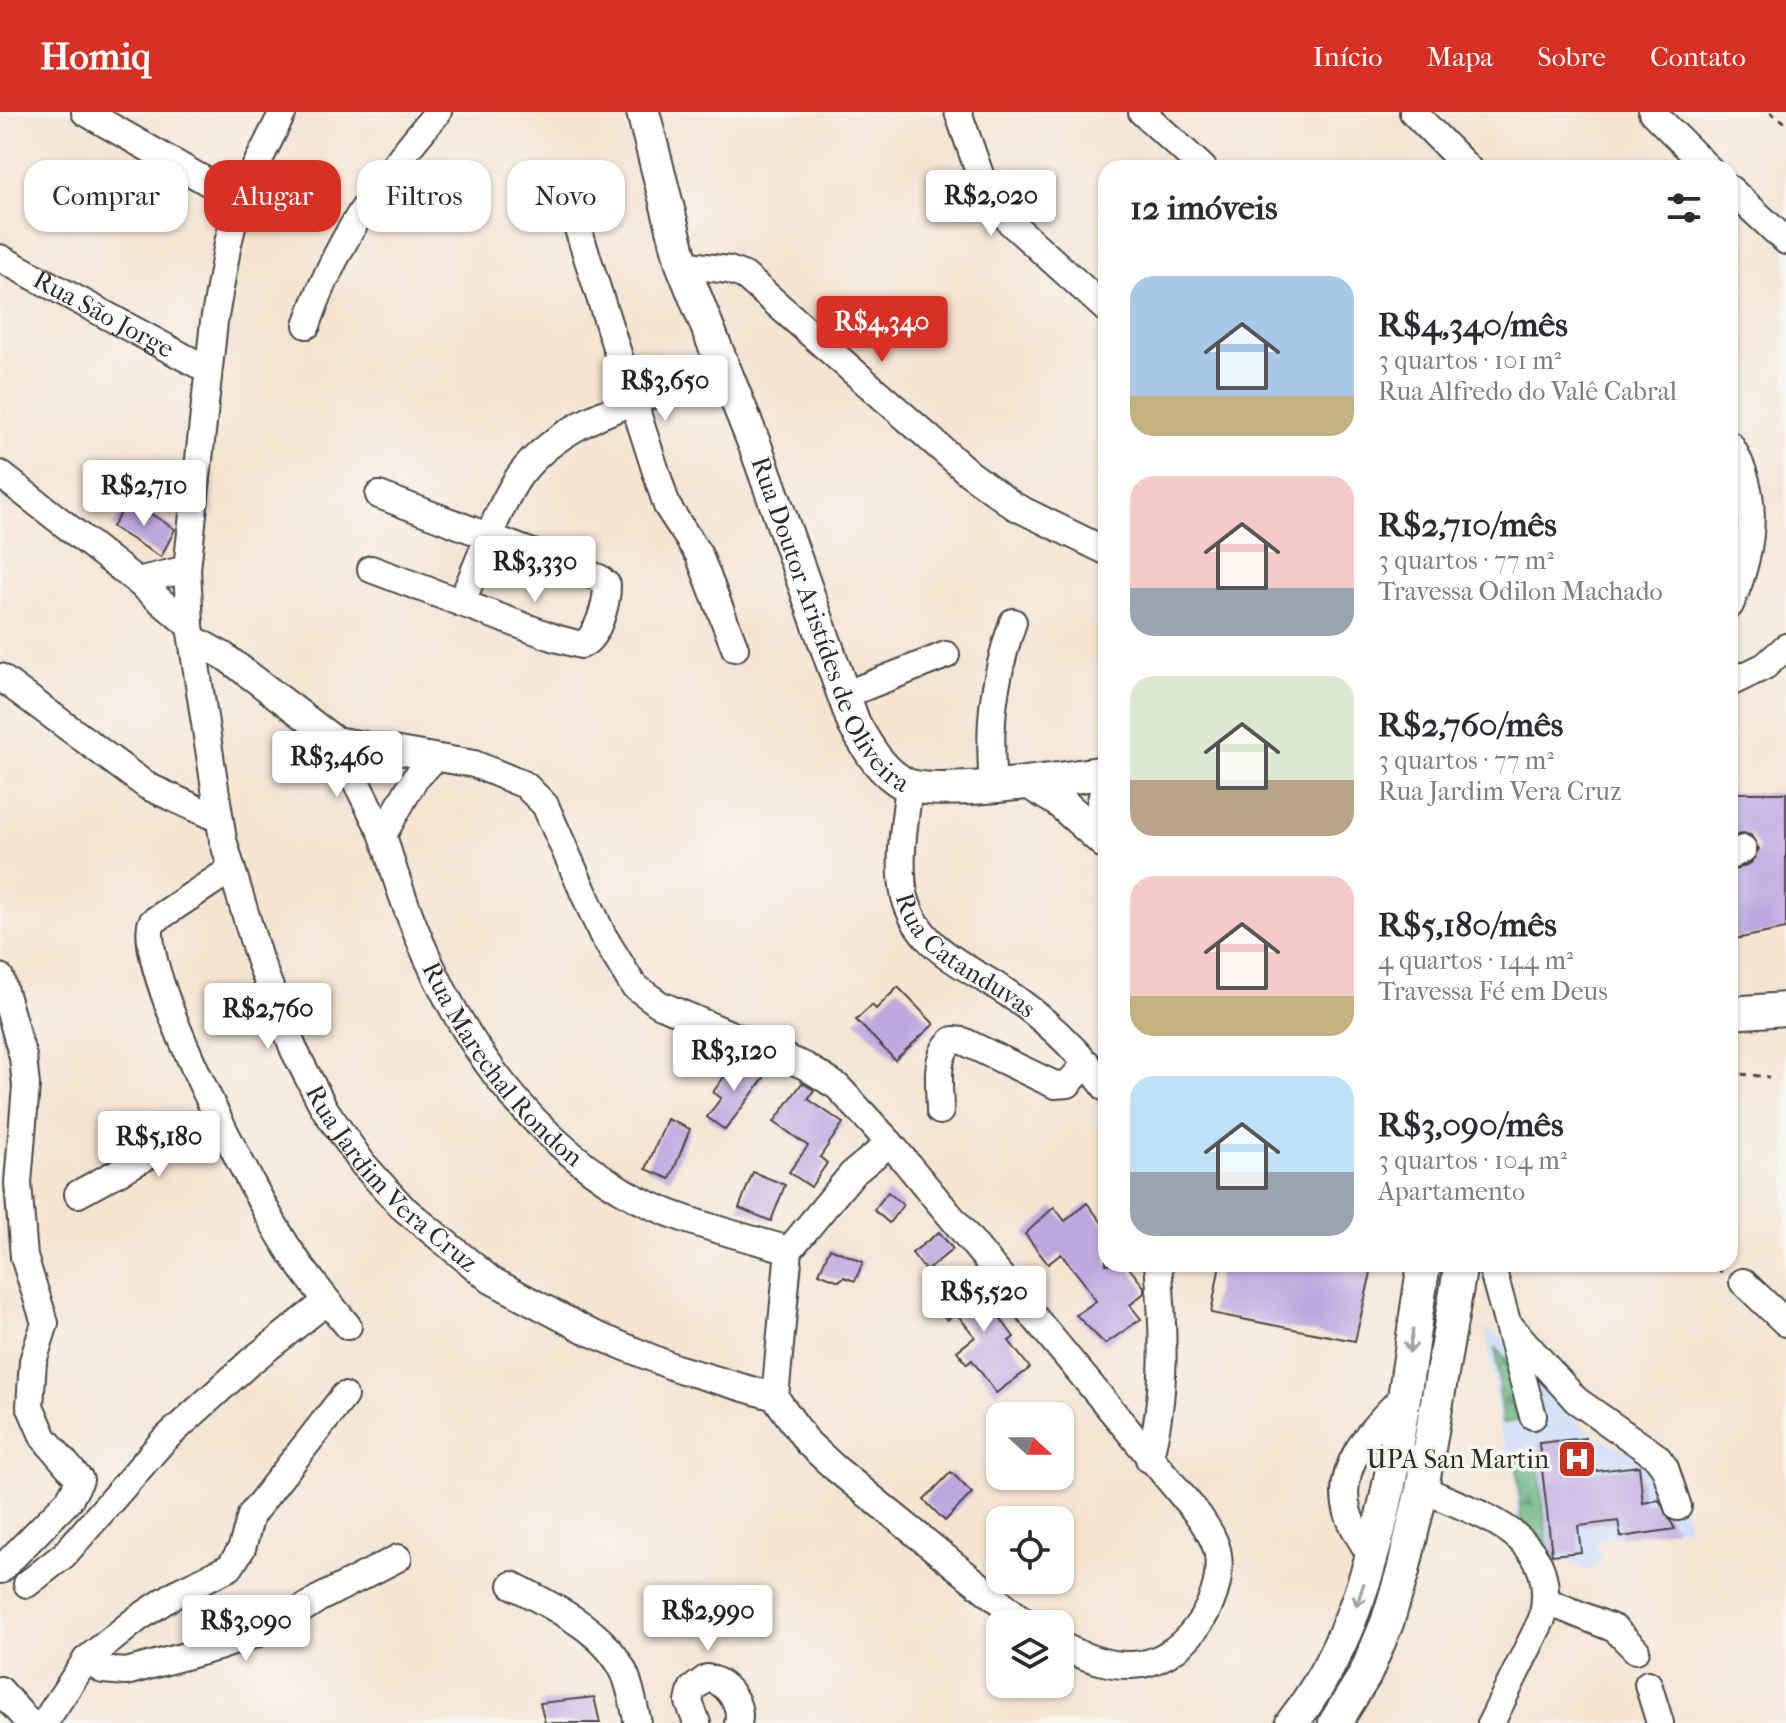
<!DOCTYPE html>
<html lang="pt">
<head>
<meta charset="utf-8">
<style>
	:root { --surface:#fff; --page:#f2f2f3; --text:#2b2b33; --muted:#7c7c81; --accent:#d93025 }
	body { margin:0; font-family:"IM FELL French Canon",serif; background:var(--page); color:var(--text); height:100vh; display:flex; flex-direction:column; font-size:30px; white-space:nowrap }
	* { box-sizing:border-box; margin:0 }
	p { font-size:26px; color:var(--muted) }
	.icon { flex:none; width:44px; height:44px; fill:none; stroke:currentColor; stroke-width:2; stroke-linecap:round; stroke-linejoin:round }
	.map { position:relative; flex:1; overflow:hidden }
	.drawer { position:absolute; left:1098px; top:48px; width:640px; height:1112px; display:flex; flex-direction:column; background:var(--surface); border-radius:24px; box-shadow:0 2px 6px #0004 }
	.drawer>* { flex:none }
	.hud { position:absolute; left:24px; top:48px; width:760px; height:72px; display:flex; gap:16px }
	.needle { width:52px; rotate:111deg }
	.fabs { position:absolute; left:986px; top:1290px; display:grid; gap:16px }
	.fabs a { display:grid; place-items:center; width:88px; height:88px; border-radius:16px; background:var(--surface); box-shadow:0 2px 6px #0004; font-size:40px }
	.price { position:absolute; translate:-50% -68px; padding:0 18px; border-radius:8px; background:#fff; color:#222; font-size:26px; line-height:52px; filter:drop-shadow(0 2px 4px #0008) }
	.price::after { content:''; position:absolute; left:50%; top:48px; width:24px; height:18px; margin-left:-12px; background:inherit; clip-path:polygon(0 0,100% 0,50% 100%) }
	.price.active { background:var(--accent); color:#fff }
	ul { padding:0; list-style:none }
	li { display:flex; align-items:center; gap:24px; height:200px; padding:0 32px }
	li span { display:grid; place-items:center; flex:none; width:224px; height:160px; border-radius:24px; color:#555 }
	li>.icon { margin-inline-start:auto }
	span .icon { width:96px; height:96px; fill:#fffc; stroke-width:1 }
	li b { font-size:34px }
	h2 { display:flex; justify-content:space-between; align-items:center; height:96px; padding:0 32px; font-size:34px }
	.tag { padding:0 28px; border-radius:24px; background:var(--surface); box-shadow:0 2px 6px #0004; font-size:28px; line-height:72px }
	.tag.active { background:var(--accent); color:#fff }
	header { display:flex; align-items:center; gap:48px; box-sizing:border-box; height:112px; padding:0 40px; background:var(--accent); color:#fff }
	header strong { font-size:38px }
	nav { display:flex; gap:44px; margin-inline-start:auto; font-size:28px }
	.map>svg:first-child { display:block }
</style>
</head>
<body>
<header>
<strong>Homiq</strong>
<nav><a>Início</a><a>Mapa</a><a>Sobre</a><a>Contato</a></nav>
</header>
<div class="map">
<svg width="1786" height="1611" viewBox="0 0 1786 1611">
	<defs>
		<pattern id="forest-firs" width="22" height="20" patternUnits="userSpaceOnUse" patternTransform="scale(2)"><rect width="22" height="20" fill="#66b27b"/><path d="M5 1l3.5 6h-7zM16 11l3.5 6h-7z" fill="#549165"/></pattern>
	</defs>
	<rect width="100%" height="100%" fill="#f6f6f2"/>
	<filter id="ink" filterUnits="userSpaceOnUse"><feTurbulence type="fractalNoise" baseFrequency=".0125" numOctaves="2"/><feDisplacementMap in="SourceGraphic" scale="16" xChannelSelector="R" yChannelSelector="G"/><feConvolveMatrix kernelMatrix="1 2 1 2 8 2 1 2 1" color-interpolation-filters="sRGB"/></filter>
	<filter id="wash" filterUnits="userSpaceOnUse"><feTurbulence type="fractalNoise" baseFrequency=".006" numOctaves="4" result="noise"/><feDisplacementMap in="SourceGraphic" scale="32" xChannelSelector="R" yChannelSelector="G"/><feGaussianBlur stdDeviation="1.8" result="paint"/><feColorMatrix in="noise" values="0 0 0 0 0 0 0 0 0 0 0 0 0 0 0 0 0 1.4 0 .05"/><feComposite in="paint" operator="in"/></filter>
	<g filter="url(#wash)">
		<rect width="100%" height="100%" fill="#f5e4d0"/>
		<polygon fill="#cbdcf9" points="1486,1216 1522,1239 1578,1310 1595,1324 1674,1360 1688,1415 1598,1428 1601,1451 1588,1460 1572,1451 1547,1449 1516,1413 1516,1362 1500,1319"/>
		<g fill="url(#forest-firs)" stroke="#486e53" stroke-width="2">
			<polygon points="1496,1236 1514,1255 1522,1307 1502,1312"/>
			<polygon points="1538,1347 1549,1445 1521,1411 1517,1349"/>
		</g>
		<g id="blocks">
			<g fill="#bca7df">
				<polygon points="129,388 175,417 161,445 112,415"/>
				<polygon points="1730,681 1786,681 1786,817 1730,828 1730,760 1751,751 1759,737 1751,723 1743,721 1730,726"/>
				<polygon points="898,875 934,912 895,948 856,908 872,893 876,897"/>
				<polygon points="738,946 764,966 725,1018 707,1005 721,986 713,980"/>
				<polygon points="802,971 814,978 808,987 843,1011 820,1045 827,1051 811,1075 789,1060 808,1034 774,1010"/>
				<polygon points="667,1007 690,1017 670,1067 646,1057"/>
				<polygon points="753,1060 785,1073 771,1109 739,1096"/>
				<polygon points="888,1080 903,1093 889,1111 874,1098"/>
				<polygon points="1087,1091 1106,1116 1106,1152 1126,1152 1144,1175 1144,1181 1130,1193 1141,1207 1105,1232 1076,1203 1096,1189 1082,1168 1061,1142 1048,1152 1025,1122 1054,1095 1065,1109"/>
				<polygon points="939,1120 953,1137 926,1159 912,1141"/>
				<polygon points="830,1136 863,1150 855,1169 844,1165 839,1169 819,1161"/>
				<polygon points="1220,1152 1373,1152 1355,1229 1211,1201"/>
				<polygon points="970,1163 987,1187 991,1184 1002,1200 998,1203 1014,1225 1009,1229 1030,1256 996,1281 972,1248 967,1252 957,1239 975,1225 956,1201 947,1208 933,1190"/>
				<polygon points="1585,1326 1589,1360 1639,1354 1643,1391 1659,1388 1675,1417 1621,1425 1618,1409 1578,1414 1581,1440 1552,1443 1539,1331"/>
				<polygon points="951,1360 972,1381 945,1409 924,1388"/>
				<polygon points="594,1585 600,1611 545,1611 540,1591"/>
			</g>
		</g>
	</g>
	<g filter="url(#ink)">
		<use href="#blocks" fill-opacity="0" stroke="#494744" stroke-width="2"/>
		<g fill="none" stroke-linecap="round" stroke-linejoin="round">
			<g stroke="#494744" stroke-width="30">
				<g id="minor">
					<polyline points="85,0 239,88"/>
					<path id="s1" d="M283 0 239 88 228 131 214 210 187 457 190 514 223 728 259 847 294 938 324 996 363 1052 402 1095 491 1168 589 1220 676 1256 775 1285 808 1331 835 1356 1027 1512"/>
					<polyline points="958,0 983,71 1010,110 1106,197"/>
					<polyline points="1142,0 1203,56"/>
					<polyline points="1413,0 1468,56"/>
					<polyline points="1652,0 1708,56"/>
					<polyline points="1730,77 1786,129"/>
					<polyline points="570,92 667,394 699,443 735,536"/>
					<path id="s2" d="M0 146 208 258"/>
					<polyline points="682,152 729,158 745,164 969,361 1014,394 1106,439"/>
					<path d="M307 213C337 126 380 68 438 0"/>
					<path d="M1730 333C1762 384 1753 441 1730 493"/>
					<polyline points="0,362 137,469 187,457"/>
					<path d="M371 457 555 526 581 533C598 527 607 490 607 473L599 466 379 383"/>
					<polyline points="137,469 190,514"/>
					<path d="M461 491C477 456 499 392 520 363 566 302 655 284 724 259"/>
					<path d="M193 527 224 544 335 628 474 652 525 673 545 693 602 822 633 873 659 892 805 954 838 975 890 1031 1199 1404C1207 1416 1216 1429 1218 1443 1225 1491 1181 1553 1131 1553 1106 1554 1082 1544 1060 1533"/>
					<polyline points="0,565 147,674 219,707"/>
					<polyline points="1730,571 1765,554 1786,535"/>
					<polyline points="844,583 946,543"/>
					<polyline points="335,628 383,723"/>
					<path id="s3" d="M434 647 414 668 383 723C423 864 494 1001 623 1079 672 1108 735 1122 789 1138"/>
					<path id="s4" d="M909 674C905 709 897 750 905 785 920 843 977 857 1020 890 1054 915 1081 942 1106 976"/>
					<path d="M993 674C988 611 993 570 1013 510"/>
					<polyline points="1730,744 1743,737"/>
					<path d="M230 758 152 810C133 853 259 1091 288 1136 306 1163 327 1189 348 1214"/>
					<polyline points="0,865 23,945 26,974 18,1071 24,1145 45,1211 33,1249 30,1294 44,1326 80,1368 69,1388 0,1458"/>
					<path d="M940 999C940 976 933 943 953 928L963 929 1055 973 1068 972 1087 951"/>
					<polyline points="78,1082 217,1006"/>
					<polyline points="1491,1152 1533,1304"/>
					<polyline points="1743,1170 1786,1211"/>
					<polyline points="1509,1213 1576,1288 1657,1345 1665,1356 1678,1395"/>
					<polyline points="775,1285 789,1138 852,1062 890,1031"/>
					<path d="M1149 1347C1167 1284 1164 1216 1158 1152"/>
					<path d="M1422 1377C1483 1404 1562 1424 1542 1507L1491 1611"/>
					<path d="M1372 1446C1364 1432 1353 1417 1348 1401 1334 1355 1372 1316 1401 1287"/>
					<polyline points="27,1472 64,1443 163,1329 250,1250 327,1189"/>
					<path d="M512 1473C552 1494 605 1518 625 1562 631 1577 634 1595 638 1611"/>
					<polyline points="1546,1489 1615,1517 1636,1538"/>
					<polyline points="86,1548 103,1558 126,1560 218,1535 273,1516 318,1487 398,1446"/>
					<polyline points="1648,1572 1660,1611"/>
					<polyline points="0,1578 29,1611"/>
					<polyline points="44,1611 86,1548 137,1507 178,1480 230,1455 242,1436 251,1403 344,1284"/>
					<path d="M697 1611 689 1590 692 1577 707 1566C726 1569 743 1592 738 1611"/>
				</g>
			</g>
			<g stroke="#494744" stroke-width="36">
				<g id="major">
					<path id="s5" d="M643 0 682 152 756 336 854 612C868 636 880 659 905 672 933 686 1070 666 1106 660"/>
					<polyline points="1033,673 1059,689 1106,731"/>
					<polyline points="1104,728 1101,703 1106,680"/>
					<polyline points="1730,901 1786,897"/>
					<path d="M1292 1611C1389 1488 1399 1302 1424 1152"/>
					<polyline points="1335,1611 1365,1563 1387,1511 1403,1459 1422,1377 1461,1152"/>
				</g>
			</g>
			<g stroke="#494744" stroke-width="3" stroke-dasharray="6 6" stroke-linecap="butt">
				<polyline points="1770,0 1786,11"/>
				<polyline points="1730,961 1769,965"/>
				<polyline points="1706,1152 1722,1160"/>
			</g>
			<use href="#minor" stroke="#fff" stroke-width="26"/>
			<use href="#major" stroke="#fff" stroke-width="32"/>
		</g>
		<defs><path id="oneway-shaft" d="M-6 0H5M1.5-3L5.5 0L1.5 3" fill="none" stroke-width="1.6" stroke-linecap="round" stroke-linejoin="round" transform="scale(2)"/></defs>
		<g stroke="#a0a0a0">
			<use href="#oneway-shaft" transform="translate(1411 1229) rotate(100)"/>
			<use href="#oneway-shaft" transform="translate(1360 1483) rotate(108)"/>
		</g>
	</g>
	<defs>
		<g id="hospital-square" transform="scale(2)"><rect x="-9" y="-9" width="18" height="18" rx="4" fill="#c8321e" stroke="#f6f6f2"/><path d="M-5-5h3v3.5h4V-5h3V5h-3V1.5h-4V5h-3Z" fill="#fff"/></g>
	</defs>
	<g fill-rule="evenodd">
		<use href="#hospital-square" x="1577" y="1347"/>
	</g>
	<g text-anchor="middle" stroke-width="7" stroke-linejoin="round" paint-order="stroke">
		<g font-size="26" fill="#2b2b2b" stroke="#f6f6f2">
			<text dy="9" stroke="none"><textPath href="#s2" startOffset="118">Rua São Jorge</textPath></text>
			<text dy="9" stroke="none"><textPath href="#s5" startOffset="548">Rua Doutor Aristídes de Oliveira</textPath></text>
			<text dy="9" stroke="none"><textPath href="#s4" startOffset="198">Rua Catanduvas</textPath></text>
			<text dy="9" stroke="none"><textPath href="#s3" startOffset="354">Rua Marechal Rondon</textPath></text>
			<text dy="9" stroke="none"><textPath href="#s1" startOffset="1130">Rua Jardim Vera Cruz</textPath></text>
		</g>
		<g font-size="26" fill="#2b2b2b" stroke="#f6f6f2" text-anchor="end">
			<text x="1549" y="1356">UPA San Martin</text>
		</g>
	</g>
</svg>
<div class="fabs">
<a><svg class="needle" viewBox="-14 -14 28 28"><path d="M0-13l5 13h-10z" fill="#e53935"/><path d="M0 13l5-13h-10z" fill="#7c7c81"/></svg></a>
<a><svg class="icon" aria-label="locate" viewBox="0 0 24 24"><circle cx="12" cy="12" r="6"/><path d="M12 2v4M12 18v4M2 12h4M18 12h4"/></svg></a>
<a><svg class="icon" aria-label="layers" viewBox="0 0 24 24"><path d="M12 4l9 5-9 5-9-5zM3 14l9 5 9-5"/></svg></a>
</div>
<b class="price" style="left:991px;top:126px">R$2,020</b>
<b class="price active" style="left:882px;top:252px">R$4,340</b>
<b class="price" style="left:665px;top:311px">R$3,650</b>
<b class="price" style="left:144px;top:416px">R$2,710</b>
<b class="price" style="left:535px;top:492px">R$3,330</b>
<b class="price" style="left:337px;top:687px">R$3,460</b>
<b class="price" style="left:268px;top:939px">R$2,760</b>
<b class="price" style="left:734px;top:981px">R$3,120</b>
<b class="price" style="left:159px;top:1067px">R$5,180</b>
<b class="price" style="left:984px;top:1222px">R$5,520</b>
<b class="price" style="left:708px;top:1541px">R$2,990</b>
<b class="price" style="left:246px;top:1551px">R$3,090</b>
<div class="hud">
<a class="tag">Comprar</a>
<a class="tag active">Alugar</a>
<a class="tag">Filtros</a>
<a class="tag">Novo</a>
</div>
<section class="drawer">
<h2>12 imóveis<svg class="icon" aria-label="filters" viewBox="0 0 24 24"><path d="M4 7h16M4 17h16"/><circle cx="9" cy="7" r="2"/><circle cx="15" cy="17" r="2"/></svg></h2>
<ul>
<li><span style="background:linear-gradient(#a9c7e8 75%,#c2b280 0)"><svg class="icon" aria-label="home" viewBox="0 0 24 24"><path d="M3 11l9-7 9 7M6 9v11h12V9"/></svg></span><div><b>R$4,340/mês</b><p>3 quartos · 101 m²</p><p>Rua Alfredo do Valê Cabral</p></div></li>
<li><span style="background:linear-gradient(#f6c9c9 70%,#9aa5b1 0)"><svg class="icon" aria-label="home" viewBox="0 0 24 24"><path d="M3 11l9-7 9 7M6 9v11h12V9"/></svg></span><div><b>R$2,710/mês</b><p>3 quartos · 77 m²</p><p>Travessa Odilon Machado</p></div></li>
<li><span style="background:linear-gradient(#dfe7d0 65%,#b9a48a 0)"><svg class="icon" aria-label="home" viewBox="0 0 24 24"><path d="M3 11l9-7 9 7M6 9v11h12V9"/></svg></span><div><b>R$2,760/mês</b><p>3 quartos · 77 m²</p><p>Rua Jardim Vera Cruz</p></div></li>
<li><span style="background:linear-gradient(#f6c9c9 75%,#c2b280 0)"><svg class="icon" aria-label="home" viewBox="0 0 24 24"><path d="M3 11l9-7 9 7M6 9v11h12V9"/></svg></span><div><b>R$5,180/mês</b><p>4 quartos · 144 m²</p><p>Travessa Fé em Deus</p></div></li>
<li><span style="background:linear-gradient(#bfe0f5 60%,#9aa5b1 0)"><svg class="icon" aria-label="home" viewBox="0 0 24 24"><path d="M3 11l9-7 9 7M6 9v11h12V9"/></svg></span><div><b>R$3,090/mês</b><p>3 quartos · 104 m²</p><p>Apartamento</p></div></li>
</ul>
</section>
</div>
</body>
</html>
